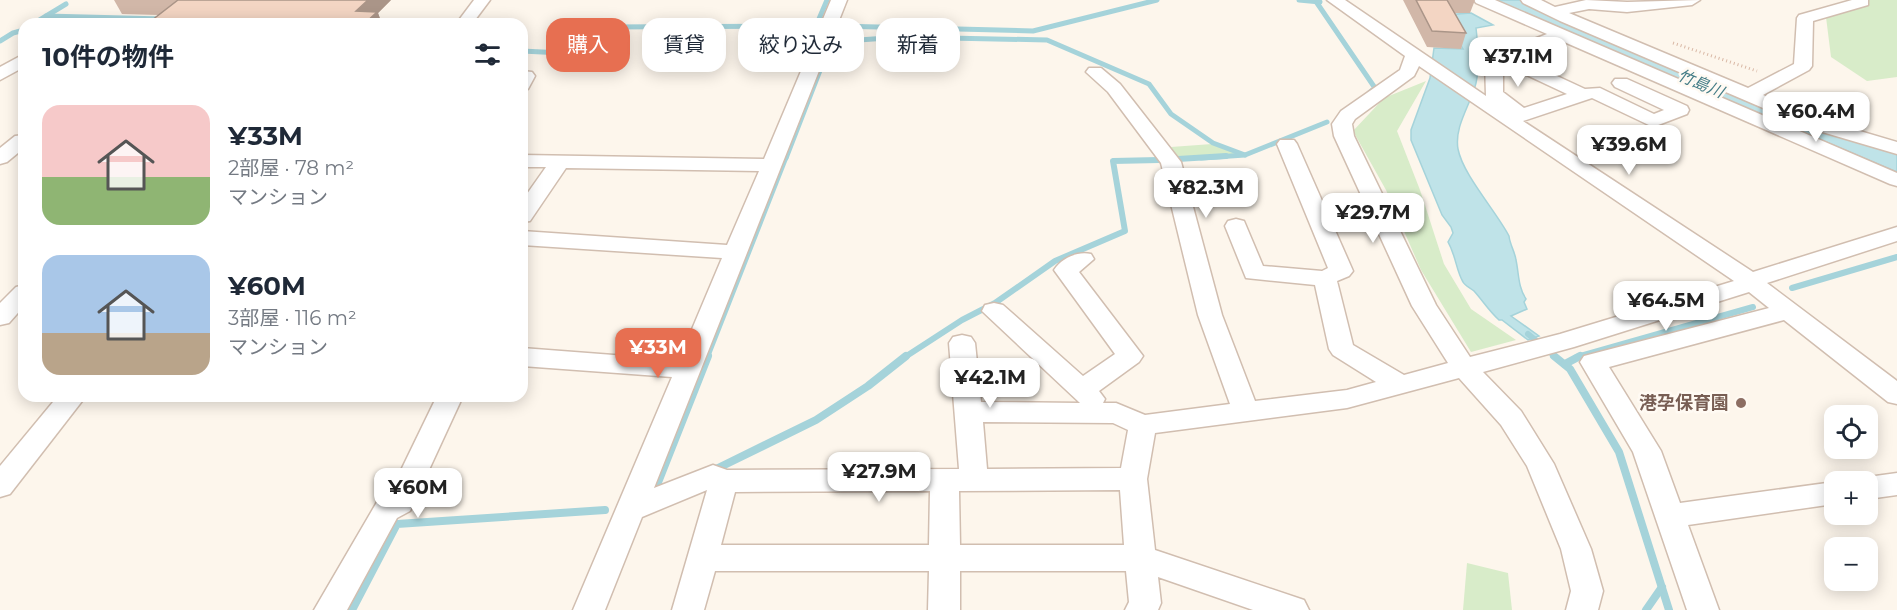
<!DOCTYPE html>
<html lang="ja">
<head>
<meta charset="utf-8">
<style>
	:root { --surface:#fff; --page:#f6f6f7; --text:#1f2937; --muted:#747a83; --accent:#e76f51 }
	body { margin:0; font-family:Montserrat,"Noto Sans JP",sans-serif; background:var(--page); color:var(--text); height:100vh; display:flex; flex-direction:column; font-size:22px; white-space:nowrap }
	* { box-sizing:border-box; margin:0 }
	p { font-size:20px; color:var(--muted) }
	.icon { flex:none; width:33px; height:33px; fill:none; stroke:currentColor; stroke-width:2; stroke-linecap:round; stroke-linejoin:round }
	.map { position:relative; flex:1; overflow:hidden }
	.sheet { position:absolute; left:18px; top:18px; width:510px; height:384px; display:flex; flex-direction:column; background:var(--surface); border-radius:18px; box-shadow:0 3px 15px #0003 }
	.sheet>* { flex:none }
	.hud { position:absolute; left:546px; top:18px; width:570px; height:54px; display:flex; gap:12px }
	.fabs { position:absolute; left:1824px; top:405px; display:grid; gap:12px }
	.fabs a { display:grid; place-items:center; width:54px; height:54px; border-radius:12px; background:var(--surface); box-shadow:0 3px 15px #0003; font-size:30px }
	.price { position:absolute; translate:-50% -51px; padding:0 14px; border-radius:12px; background:#fff; color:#222; font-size:20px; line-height:39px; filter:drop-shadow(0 2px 3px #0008) }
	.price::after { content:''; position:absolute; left:50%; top:36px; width:18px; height:14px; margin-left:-9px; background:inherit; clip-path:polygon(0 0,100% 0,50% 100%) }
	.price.current { background:var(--accent); color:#fff }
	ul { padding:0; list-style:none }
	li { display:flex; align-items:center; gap:18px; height:150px; padding:0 24px }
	li span { display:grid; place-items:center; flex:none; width:168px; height:120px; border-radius:18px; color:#555 }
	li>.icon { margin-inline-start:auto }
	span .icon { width:72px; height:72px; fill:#fffc; stroke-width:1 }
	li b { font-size:26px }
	h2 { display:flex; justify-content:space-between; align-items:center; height:72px; padding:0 24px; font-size:26px }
	.pill { padding:0 21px; border-radius:18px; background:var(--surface); box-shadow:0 3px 15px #0003; font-size:21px; line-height:54px }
	.pill.current { background:var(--accent); color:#fff }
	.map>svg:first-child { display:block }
</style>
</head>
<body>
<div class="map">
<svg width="1897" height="610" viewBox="0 0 1897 610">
	<rect width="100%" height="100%" fill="#fdf6ec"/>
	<g fill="#d8ecc9">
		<polygon points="1852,0 1897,0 1897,77 1867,81 1831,57 1826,17"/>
		<polygon points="1426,81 1397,131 1420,190 1444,264 1471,309 1516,340 1471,352 1421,270 1386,190 1353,131 1384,98"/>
		<polygon points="1212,144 1240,155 1179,158 1171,147"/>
		<polygon points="1467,563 1508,573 1512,610 1463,610"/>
	</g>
	<g fill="#bfe3e8" stroke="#a5d3da" stroke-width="1.5">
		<polygon points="1492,0 1522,0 1897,151 1897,172"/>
		<path d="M1471 13 1493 25 1476 28C1478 45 1480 65 1476 83 1471 104 1454 126 1458 149 1463 175 1496 211 1509 236 1510 245 1515 252 1516 260 1519 274 1518 287 1526 299L1524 302 1527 309 1511 316 1539 336 1528 340 1502 320H1499C1489 311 1483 301 1474 291 1471 288 1465 286 1463 282 1456 270 1456 256 1448 242L1453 233 1451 227 1442 215 1411 140V130L1430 78 1434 48 1463 49 1443 15Z"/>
	</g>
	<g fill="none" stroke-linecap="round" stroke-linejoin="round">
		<g stroke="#a5d3da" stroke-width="5">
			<polyline points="1299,0 1320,2"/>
			<polyline points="1317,3 1375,88 1369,93"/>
			<polyline points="46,16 163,19"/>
			<polyline points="33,24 66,4"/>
			<polyline points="838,26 1033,31 1157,0"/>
			<polyline points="0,41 13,33 24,30"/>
			<polyline points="522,51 562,53 576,50 581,46 585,32 604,27 816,26 827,0"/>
			<polyline points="786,158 831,42 901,37 1047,40 1149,84 1171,114 1213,143 1245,155"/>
			<polyline points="1201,158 1245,155 1327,122"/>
		</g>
		<g stroke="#a5d3da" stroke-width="6">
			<polyline points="1178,159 1226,156"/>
			<polyline points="1792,288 1897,257"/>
			<polyline points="1528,334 1556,357"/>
			<polyline points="707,357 786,156"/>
			<polyline points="905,357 962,320 995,303 1055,261 1125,231 1113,161 1159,160"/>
			<polyline points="1577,357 1753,307"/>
		</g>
		<g stroke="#a5d3da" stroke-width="8">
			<polyline points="1554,356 1570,369 1619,452 1669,610"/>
			<polyline points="1565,364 1580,356"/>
			<polyline points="712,471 816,420 868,386 906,356"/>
			<polyline points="653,495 708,356"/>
			<polyline points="352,610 397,524 605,510"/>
			<polyline points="1646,610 1662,587"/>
		</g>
		<g stroke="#d1beb0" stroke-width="3">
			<g id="minor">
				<polygon points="474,0 490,0 472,24 456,24"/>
				<path d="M831 0H847L654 488 713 465 727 470 959 469 949 343 953 337 962 335 971 337 975 343 981 402 1080 403 982 311 985 305 994 303 1003 305 1083 376 1115 354 1054 270C1062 258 1077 251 1091 254L1094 259 1079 272 1143 356 1139 362 1099 391 1105 399 1103 403H1116L1145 415 1230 404 1198 315 1161 163 1108 92 1086 72 1089 68H1101L1120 84 1181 162 1222 315 1255 401 1347 390 1376 382 1333 355 1329 349 1315 285 1246 278 1225 226 1228 221 1236 219 1244 221 1263 266 1322 271 1328 268 1277 144 1280 140H1294L1297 144 1353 271 1349 276 1337 281 1353 345 1404 375 1448 363 1412 306 1334 136 1332 124 1341 111 1400 70 1405 56 1327 0H1345L1486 96 1485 61 1488 57 1547 34 1476 3 1474 0H1495L1897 173V186L1890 184 1562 41 1518 58 1585 89 1600 88 1654 114 1664 110 1615 87 1612 83 1615 79H1627L1687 106 1689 110 1687 114 1653 127 1592 98 1523 121 1753 272 1897 227V241L1767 283 1897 381V404L1888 402 1784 320 1609 367 1661 451 1680 503 1834 482V504L1688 525 1719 610H1687L1633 452 1580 362 1584 356 1769 308 1749 292 1574 347 1483 372 1521 411 1554 464 1591 549 1603 591 1598 610H1566L1571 591 1561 549 1527 466 1501 425 1459 378 1347 408 1155 433 1147 479 1155 550 1304 600 1309 610H1253L1158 577 1161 603 1158 610H1125L1129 602 1126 571H960V610H928L929 571H715L704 610H672L707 490 642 517 605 610H573L672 377 522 366V348L679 360 722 258 522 245V231L727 245 759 171 566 168 530 221 522 222V201L546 167H522V155L764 159ZM1503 64 1567 94 1524 108 1503 92ZM1419 66 1734 281 1560 334 1470 357 1436 305 1354 136 1352 124 1355 119 1414 76ZM983 422 1113 423 1128 430 1121 468 987 469ZM1120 490 1124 545H960L959 491ZM930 491 929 545H721L735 492Z"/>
				<polygon points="1521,0 1541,0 1555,7 1586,0 1627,2 1700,0 1692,5 1627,12 1589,9 1569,13 1748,88 1794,64 1797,18 1799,15 1852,0 1868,0 1868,5 1813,21 1812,66 1809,70 1763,95 1826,121 1897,142 1897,154 1812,129 1560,21 1523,3"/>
				<polygon points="24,54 24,67 0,80 0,67"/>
				<polygon points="522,71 532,72 535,76 528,89 522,90"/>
				<polygon points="24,135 24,148 7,162 0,164 0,148 15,136"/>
				<polygon points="24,285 24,306 9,323 0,325 0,303 16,287"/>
				<polygon points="58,396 86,396 10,494 0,497 0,466"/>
				<polygon points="437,396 463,396 410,511 397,518 347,610 314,610 377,502 389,495"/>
				<polygon points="1897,473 1897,495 1868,499 1868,482 1857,482 1868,477"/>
			</g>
		</g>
		<polyline stroke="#d9b8a5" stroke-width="3" stroke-dasharray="1 3" stroke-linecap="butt" points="1673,43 1757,71"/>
		<use href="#minor" fill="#fff" fill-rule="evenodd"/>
	</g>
	<g fill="#d1b7a8">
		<polygon points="114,0 391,0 378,13 382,24 147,24 159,15 122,14"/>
		<polygon points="1403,0 1475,0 1470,13 1455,13 1466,33 1461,49 1427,47"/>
	</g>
	<polygon fill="#aa9588" points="368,0 391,0 378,13 382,24 361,24 356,11"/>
	<g fill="#f3d5c3" stroke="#aa9588" stroke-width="1.5">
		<polygon points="178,0 368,0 356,11 377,12 364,24 147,24"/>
		<polygon points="1416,0 1447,0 1466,33 1432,31"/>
	</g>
	<circle fill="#8d6e63" stroke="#fffaf3" stroke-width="2" cx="1741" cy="403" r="6"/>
	<g text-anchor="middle" stroke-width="5" stroke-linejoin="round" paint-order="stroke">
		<g font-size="16" font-style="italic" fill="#437c86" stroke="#fffaf3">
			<text transform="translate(1701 83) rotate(23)" y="6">竹島川</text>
		</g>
		<g font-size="18" font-weight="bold" fill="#785e54" stroke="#fffaf3" text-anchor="end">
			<text x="1729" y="409">港孕保育園</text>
		</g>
	</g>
</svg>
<div class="fabs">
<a><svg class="icon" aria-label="locate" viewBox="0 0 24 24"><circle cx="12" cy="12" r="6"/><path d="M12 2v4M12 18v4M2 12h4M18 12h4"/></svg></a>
<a>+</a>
<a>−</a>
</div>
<b class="price" style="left:1518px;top:88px">¥37.1M</b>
<b class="price" style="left:1816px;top:143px">¥60.4M</b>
<b class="price" style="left:1629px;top:176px">¥39.6M</b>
<b class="price" style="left:1206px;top:219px">¥82.3M</b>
<b class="price" style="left:1373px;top:244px">¥29.7M</b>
<b class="price" style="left:1666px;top:332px">¥64.5M</b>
<b class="price current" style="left:658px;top:379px">¥33M</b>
<b class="price" style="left:990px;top:409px">¥42.1M</b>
<b class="price" style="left:879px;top:503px">¥27.9M</b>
<b class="price" style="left:418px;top:519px">¥60M</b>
<div class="hud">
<a class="pill current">購入</a>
<a class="pill">賃貸</a>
<a class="pill">絞り込み</a>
<a class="pill">新着</a>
</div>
<section class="sheet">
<h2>10件の物件<svg class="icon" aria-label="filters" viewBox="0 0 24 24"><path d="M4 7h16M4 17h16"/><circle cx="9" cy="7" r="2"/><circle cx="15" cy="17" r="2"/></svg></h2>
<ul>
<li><span style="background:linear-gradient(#f6c9c9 60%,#8fb573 0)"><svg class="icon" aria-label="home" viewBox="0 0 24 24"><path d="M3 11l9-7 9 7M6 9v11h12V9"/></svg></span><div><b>¥33M</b><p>2部屋 · 78 m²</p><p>マンション</p></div></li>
<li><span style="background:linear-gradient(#a9c7e8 65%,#b9a48a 0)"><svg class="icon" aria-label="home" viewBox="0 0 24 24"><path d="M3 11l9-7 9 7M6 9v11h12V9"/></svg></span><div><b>¥60M</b><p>3部屋 · 116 m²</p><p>マンション</p></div></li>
</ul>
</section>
</div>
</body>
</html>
